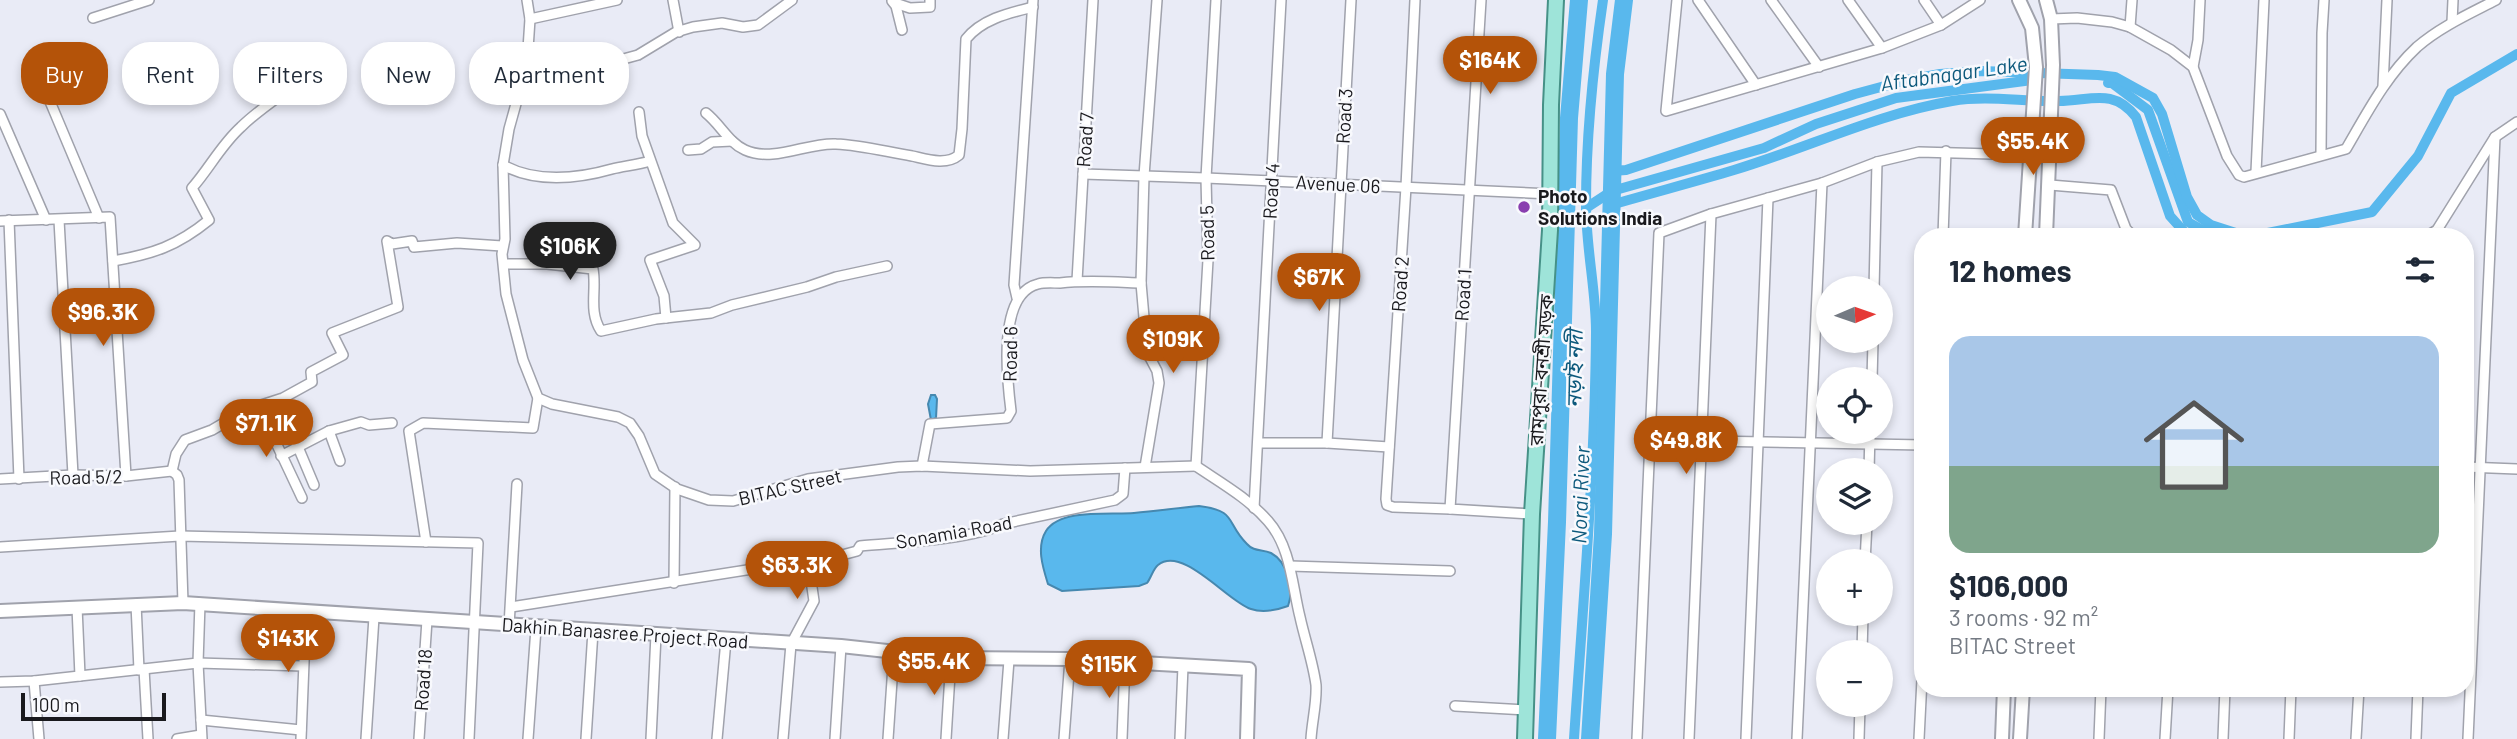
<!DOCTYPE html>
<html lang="en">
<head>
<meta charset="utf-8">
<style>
	:root { --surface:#fff; --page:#f2f2f3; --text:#1f2937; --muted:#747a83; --line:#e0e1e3; --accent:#b45309 }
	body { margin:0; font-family:Barlow,"Noto Sans Bengali",sans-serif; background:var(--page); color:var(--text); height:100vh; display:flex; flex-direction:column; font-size:26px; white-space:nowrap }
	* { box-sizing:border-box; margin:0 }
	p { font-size:23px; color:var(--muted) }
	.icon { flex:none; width:38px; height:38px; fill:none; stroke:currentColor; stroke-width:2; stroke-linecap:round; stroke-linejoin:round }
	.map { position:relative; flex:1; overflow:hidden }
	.panel { position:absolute; left:1914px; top:228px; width:560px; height:469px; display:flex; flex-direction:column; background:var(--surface); border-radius:28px; box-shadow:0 4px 10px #0003 }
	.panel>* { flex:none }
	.banner { position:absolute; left:21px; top:42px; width:665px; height:63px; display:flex; gap:14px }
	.needle { width:46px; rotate:88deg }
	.buttons { position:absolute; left:1816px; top:276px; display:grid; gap:14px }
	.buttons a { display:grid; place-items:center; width:77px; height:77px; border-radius:50%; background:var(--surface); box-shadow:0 4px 10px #0003; font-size:35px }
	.scale { position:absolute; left:21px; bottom:18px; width:145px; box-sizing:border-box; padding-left:7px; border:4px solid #19191d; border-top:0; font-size:19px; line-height:24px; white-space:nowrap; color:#19191d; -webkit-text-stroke:5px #f8f9fd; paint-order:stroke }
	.price { position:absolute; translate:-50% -60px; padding:0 16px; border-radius:24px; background:var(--accent); color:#fff; font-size:23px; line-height:46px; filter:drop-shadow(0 2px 4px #0008) }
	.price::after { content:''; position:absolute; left:50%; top:42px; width:21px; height:16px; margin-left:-10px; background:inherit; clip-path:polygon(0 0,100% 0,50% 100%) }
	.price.on { background:#222; color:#fff }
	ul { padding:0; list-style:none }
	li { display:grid; align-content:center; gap:14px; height:371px; padding:0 35px }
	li+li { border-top:2px solid var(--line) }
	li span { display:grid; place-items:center; height:217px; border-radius:21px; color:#555 }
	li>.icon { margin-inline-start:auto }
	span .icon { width:126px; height:126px; fill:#fffc; stroke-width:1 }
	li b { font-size:30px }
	h2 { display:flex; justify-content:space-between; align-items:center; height:84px; padding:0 35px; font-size:30px }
	.tag { padding:0 24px; border-radius:28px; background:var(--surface); box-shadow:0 4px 10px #0003; font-size:24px; line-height:63px }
	.tag.on { background:var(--accent); color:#fff }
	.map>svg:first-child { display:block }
</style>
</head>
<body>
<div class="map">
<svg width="2517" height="739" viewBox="0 0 2517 739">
	<rect width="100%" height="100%" fill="#e9ebf6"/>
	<g fill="#59b8ed" stroke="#4688af" stroke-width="2">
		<polygon points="931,395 935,395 937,399 936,418 931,420 928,404"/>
		<path d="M1199 506C1238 511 1225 522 1247 544 1254 552 1262 549 1271 553 1288 562 1294 590 1288 606 1277 610 1262 613 1251 609 1228 602 1183 545 1158 565 1153 569 1151 578 1147 583L1139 586 1062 591 1048 584C1043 568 1036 547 1046 531 1061 508 1110 515 1134 513 1156 511 1178 508 1199 506Z"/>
	</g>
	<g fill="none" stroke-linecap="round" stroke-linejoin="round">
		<g stroke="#59b8ed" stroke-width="10">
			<polyline points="2108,83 2112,83 2148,110 2188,222 2213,236"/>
			<polyline points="1586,208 1612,191 1764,148 1816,124 1896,98 2032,80"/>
			<path d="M2188 236 2170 216 2136 117C2113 87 2090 101 2059 101 2023 102 1988 95 1952 101 1877 114 1807 148 1734 170 1694 182 1652 193 1611 205L1612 171 1626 170 1855 94 1907 80 1940 74 1981 71 2098 75 2115 77 2153 98 2162 114 2187 197 2197 215 2211 225 2245 236"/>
			<polyline points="2253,236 2372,212 2418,156 2451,93 2517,54"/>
			<path d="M1574 739C1583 604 1595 468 1596 332 1596 290 1586 248 1586 205 1586 136 1593 68 1603 0"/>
		</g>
		<g stroke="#59b8ed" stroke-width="18">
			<polyline points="1547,739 1557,522 1569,118 1579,0"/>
			<polyline points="1590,739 1603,534 1615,74 1624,0"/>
		</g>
		<g stroke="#a0a2ac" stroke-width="12">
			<g id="street">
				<polyline points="527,0 530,19 527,64 509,129 503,165 505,239 502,254 506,294 523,360 538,398 552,404 618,417 630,423 639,436 655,474 677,489 709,500 733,501 808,479 898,467 922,466 1030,471 1196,466"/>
				<polyline points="673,0 679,32"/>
				<polyline points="1415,0 1406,187 1386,499 1387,505 1393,507 1450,509"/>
				<polyline points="1481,0 1450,509 1532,514"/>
				<polyline points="1677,0 1666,111 1882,48 1941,25 1980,0"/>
				<polyline points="1698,0 1756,85"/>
				<polyline points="1771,0 1819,67"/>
				<polyline points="1848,0 1882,48"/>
				<polyline points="1924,0 1941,25"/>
				<polyline points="892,1 896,6 902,30"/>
				<polyline points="895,3 910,8 930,7 930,0"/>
				<polyline points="93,18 149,0"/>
				<polyline points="530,19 617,0"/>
				<path d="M2051 19 2077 18 2112 22 2130 27 2171 50 2193 67 2227 156 2239 175 2244 177 2346 149C2367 113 2386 76 2417 47 2440 27 2469 14 2496 0"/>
				<polyline points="2452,22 2453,0"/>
				<polyline points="2130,27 2132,0"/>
				<polyline points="527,64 605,64 638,55 676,32 693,27 722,23 743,27 758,25 792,0"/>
				<polyline points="2193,67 2198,40 2200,0"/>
				<polyline points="38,73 99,218"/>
				<polyline points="2383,86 2387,0"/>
				<polyline points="639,112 642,136 673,223 695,245 650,260 664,296 666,318"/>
				<path d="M706 113C720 124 729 143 745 150 774 163 808 142 836 144 861 145 887 152 912 156 926 159 946 166 959 155L962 129 966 39C982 19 1009 13 1033 7"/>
				<polyline points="0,114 46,220"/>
				<polyline points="688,150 701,149 712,142 732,141"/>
				<polyline points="2321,154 2322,33 2324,0"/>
				<path d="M503 165C535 183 577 179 612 169 624 166 637 165 650 161"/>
				<polyline points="2256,172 2264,0"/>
				<polyline points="1083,174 1206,178 1551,194"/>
				<polyline points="2050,185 2111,190 2126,229 2133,236"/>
				<polyline points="9,220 19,479"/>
				<polyline points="59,220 73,475"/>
				<polyline points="0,221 110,217 126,476"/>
				<polyline points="1943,236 1946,151"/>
				<polyline points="2427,236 2437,230 2495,137 2517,122"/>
				<path d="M113 261C153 254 177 246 209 220L192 188C209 169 221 145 241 127 259 109 282 95 303 79"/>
				<path d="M504 264H547L593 269C597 290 588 311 601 331L656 319 711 313 732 305 807 287 836 277 887 266"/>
				<polyline points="1077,281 1093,0"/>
				<polyline points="1141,283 1147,352 1157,371 1159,383 1145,467"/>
				<polyline points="1874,289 1877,162"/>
				<polyline points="1017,298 1014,285 1033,0"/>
				<polyline points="1872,380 1873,341"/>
				<polyline points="262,405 272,427 270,430 302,498"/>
				<polyline points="272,427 287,419 298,447 329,431 361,422 369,425 392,423"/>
				<polyline points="329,431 340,461"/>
				<polyline points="1651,440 1923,445"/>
				<polyline points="1259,443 1327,443 1389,447"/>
				<polyline points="1327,443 1351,0"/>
				<polyline points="281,456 298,447 314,485"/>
				<path d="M922 466 930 424 1007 418 1011 411C1007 379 997 294 1038 284 1045 282 1053 283 1060 283 1087 280 1114 282 1141 283L1144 176 1157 0"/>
				<polyline points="1196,466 1208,260 1206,178 1216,0"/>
				<path d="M1196 466C1221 483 1248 498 1268 521 1291 547 1292 585 1300 617 1305 640 1313 662 1316 685 1317 703 1312 721 1311 739"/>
				<polyline points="2466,467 2517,469"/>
				<polyline points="172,471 176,454 185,440 212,430 246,410 283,398 312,382 311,372 343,355 332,333 398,307 387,241 392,244 412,241 414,247 457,243 502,246"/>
				<polyline points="172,471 177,475 179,480 183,603"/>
				<polyline points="1869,471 1870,432"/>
				<polyline points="0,479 73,475 126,476 172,471"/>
				<polyline points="1254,508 1281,0"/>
				<polyline points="426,542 409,431 423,423 533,428 538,398"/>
				<polyline points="0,547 180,536 478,543 469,739"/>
				<polyline points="1865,562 1867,523"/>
				<polyline points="1290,566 1450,571"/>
				<polyline points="674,583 675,487"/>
				<polyline points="200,603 198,663 202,739"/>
				<polyline points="136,604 139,670"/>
				<polyline points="77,607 80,676"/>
				<path d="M511 607 842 555 857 551 860 546C902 542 965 541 1003 524L1115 500 1123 494 1125 468"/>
				<polyline points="509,626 517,484"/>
				<polyline points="1862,653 1863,614"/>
				<polyline points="144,669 148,739"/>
				<polyline points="34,681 39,739"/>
				<polyline points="0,682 34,681 198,663 303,666"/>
				<polyline points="1455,706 1527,710"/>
				<polyline points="201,720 301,730"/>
				<polyline points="177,739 201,735"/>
				<polyline points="301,739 306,611"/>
				<polyline points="366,739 374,617"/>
				<polyline points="419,739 427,620"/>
				<polyline points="528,739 536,628"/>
				<polyline points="586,739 593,631"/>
				<polyline points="651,739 656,635"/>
				<polyline points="717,739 726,640"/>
				<polyline points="783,739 791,644 814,601 808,560"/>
				<polyline points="835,739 841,646"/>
				<polyline points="888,739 894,651"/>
				<polyline points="946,739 951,658"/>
				<polyline points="1003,739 1009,660"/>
				<polyline points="1064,739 1070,659"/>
				<polyline points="1122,739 1125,662"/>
				<polyline points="1180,739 1183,666"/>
				<polyline points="1637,739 1659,233 1711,214 1822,183 1877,162 1919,152 2029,155"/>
				<polyline points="1689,739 1711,214"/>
				<polyline points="1746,739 1768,198"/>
				<polyline points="1797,739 1822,183"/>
				<polyline points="1859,739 1860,705"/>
				<polyline points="1919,739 1923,659"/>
				<polyline points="2099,739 2101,688"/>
				<polyline points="2165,739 2168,688"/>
				<polyline points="2223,739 2225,688"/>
				<polyline points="2289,739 2291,688"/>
				<polyline points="2356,739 2359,688"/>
				<polyline points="2416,739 2418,688"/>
				<polyline points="2468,739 2495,137"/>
			</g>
		</g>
		<g stroke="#a0a2ac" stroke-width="16">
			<g id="secondary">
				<polyline points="2019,0 2032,28 2036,67 2025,236"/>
				<polyline points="2046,236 2053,65 2051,19 2046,0"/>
				<polyline points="0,611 183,603 841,646 951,658 1070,659 1249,669 1247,739"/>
				<polyline points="2002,739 2004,688"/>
				<polyline points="2020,739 2023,688"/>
			</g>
		</g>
		<g stroke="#469187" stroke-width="18">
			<polyline id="primary" points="1525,739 1532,514 1550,230 1551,105 1556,0"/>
		</g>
		<use href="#street" stroke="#fff" stroke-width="9"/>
		<use href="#secondary" stroke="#fff" stroke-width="12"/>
		<use href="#primary" stroke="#9ee4d9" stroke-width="14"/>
	</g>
	<circle fill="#893eaf" stroke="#f8f9fd" stroke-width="2.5" cx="1524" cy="207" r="7"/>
	<g text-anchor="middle" stroke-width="5" stroke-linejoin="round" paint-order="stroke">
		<g font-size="19" fill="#19191d" stroke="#f8f9fd">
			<text transform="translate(1344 116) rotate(-87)" y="7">Road 3</text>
			<text transform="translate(1085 140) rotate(-86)" y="7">Road 7</text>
			<text transform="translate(1338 184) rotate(3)" y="7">Avenue 06</text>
			<text transform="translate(1271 191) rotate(-87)" y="7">Road 4</text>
			<text transform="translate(1207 233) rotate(-91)" y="7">Road 5</text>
			<text transform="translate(1400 284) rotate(-86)" y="7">Road 2</text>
			<text transform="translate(1463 295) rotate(-86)" y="7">Road 1</text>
			<text transform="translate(1010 354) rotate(-89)" y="7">Road 6</text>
			<text transform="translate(1541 370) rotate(-86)" y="7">রামপুরা-বনশ্রী সড়ক</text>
			<text transform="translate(86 477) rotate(-1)" y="7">Road 5/2</text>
			<text transform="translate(790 487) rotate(-13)" y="7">BITAC Street</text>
			<text transform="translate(954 532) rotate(-10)" y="7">Sonamia Road</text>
			<text transform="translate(625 633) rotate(4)" y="7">Dakhin Banasree Project Road</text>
			<text transform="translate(423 680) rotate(-86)" y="7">Road 18</text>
		</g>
		<g font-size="19" font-weight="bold" fill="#19191d" stroke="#f8f9fd" text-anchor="start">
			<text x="1538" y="203">Photo<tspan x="1538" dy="22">Solutions India</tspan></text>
		</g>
		<g font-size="21" font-style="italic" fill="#0d597c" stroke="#f8f9fd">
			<text transform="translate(1954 74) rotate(-8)" y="7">Aftabnagar Lake</text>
			<text transform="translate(1575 369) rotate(-89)" y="7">নড়াই নদী</text>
			<text transform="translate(1581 495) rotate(-88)" y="7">Norai River</text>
		</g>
	</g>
</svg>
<div class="buttons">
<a><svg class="needle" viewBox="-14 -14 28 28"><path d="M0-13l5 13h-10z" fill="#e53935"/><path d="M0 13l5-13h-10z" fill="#747a83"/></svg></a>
<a><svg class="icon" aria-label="locate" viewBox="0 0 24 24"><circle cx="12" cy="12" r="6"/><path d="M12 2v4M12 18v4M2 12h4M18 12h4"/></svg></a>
<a><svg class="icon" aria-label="layers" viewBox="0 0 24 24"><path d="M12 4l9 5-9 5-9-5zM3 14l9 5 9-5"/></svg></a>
<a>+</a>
<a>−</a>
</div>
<div class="scale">100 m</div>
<b class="price" style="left:1490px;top:96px">$164K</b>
<b class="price" style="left:2033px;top:177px">$55.4K</b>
<b class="price on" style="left:570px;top:282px">$106K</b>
<b class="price" style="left:1319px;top:313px">$67K</b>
<b class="price" style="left:103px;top:348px">$96.3K</b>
<b class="price" style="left:1173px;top:375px">$109K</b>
<b class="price" style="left:266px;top:459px">$71.1K</b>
<b class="price" style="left:1686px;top:476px">$49.8K</b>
<b class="price" style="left:797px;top:601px">$63.3K</b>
<b class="price" style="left:288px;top:674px">$143K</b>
<b class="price" style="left:934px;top:697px">$55.4K</b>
<b class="price" style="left:1109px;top:700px">$115K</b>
<div class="banner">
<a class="tag on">Buy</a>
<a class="tag">Rent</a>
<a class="tag">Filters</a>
<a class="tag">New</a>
<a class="tag">Apartment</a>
</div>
<section class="panel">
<h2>12 homes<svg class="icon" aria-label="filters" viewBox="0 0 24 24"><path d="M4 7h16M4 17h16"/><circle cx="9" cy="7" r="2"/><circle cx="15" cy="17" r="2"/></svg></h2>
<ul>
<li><span style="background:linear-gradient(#a9c7e8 60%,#7fa58c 0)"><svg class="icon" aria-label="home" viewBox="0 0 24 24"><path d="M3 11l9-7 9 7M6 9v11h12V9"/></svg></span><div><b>$106,000</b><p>3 rooms · 92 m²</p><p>BITAC Street</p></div></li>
</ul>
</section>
</div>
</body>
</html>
